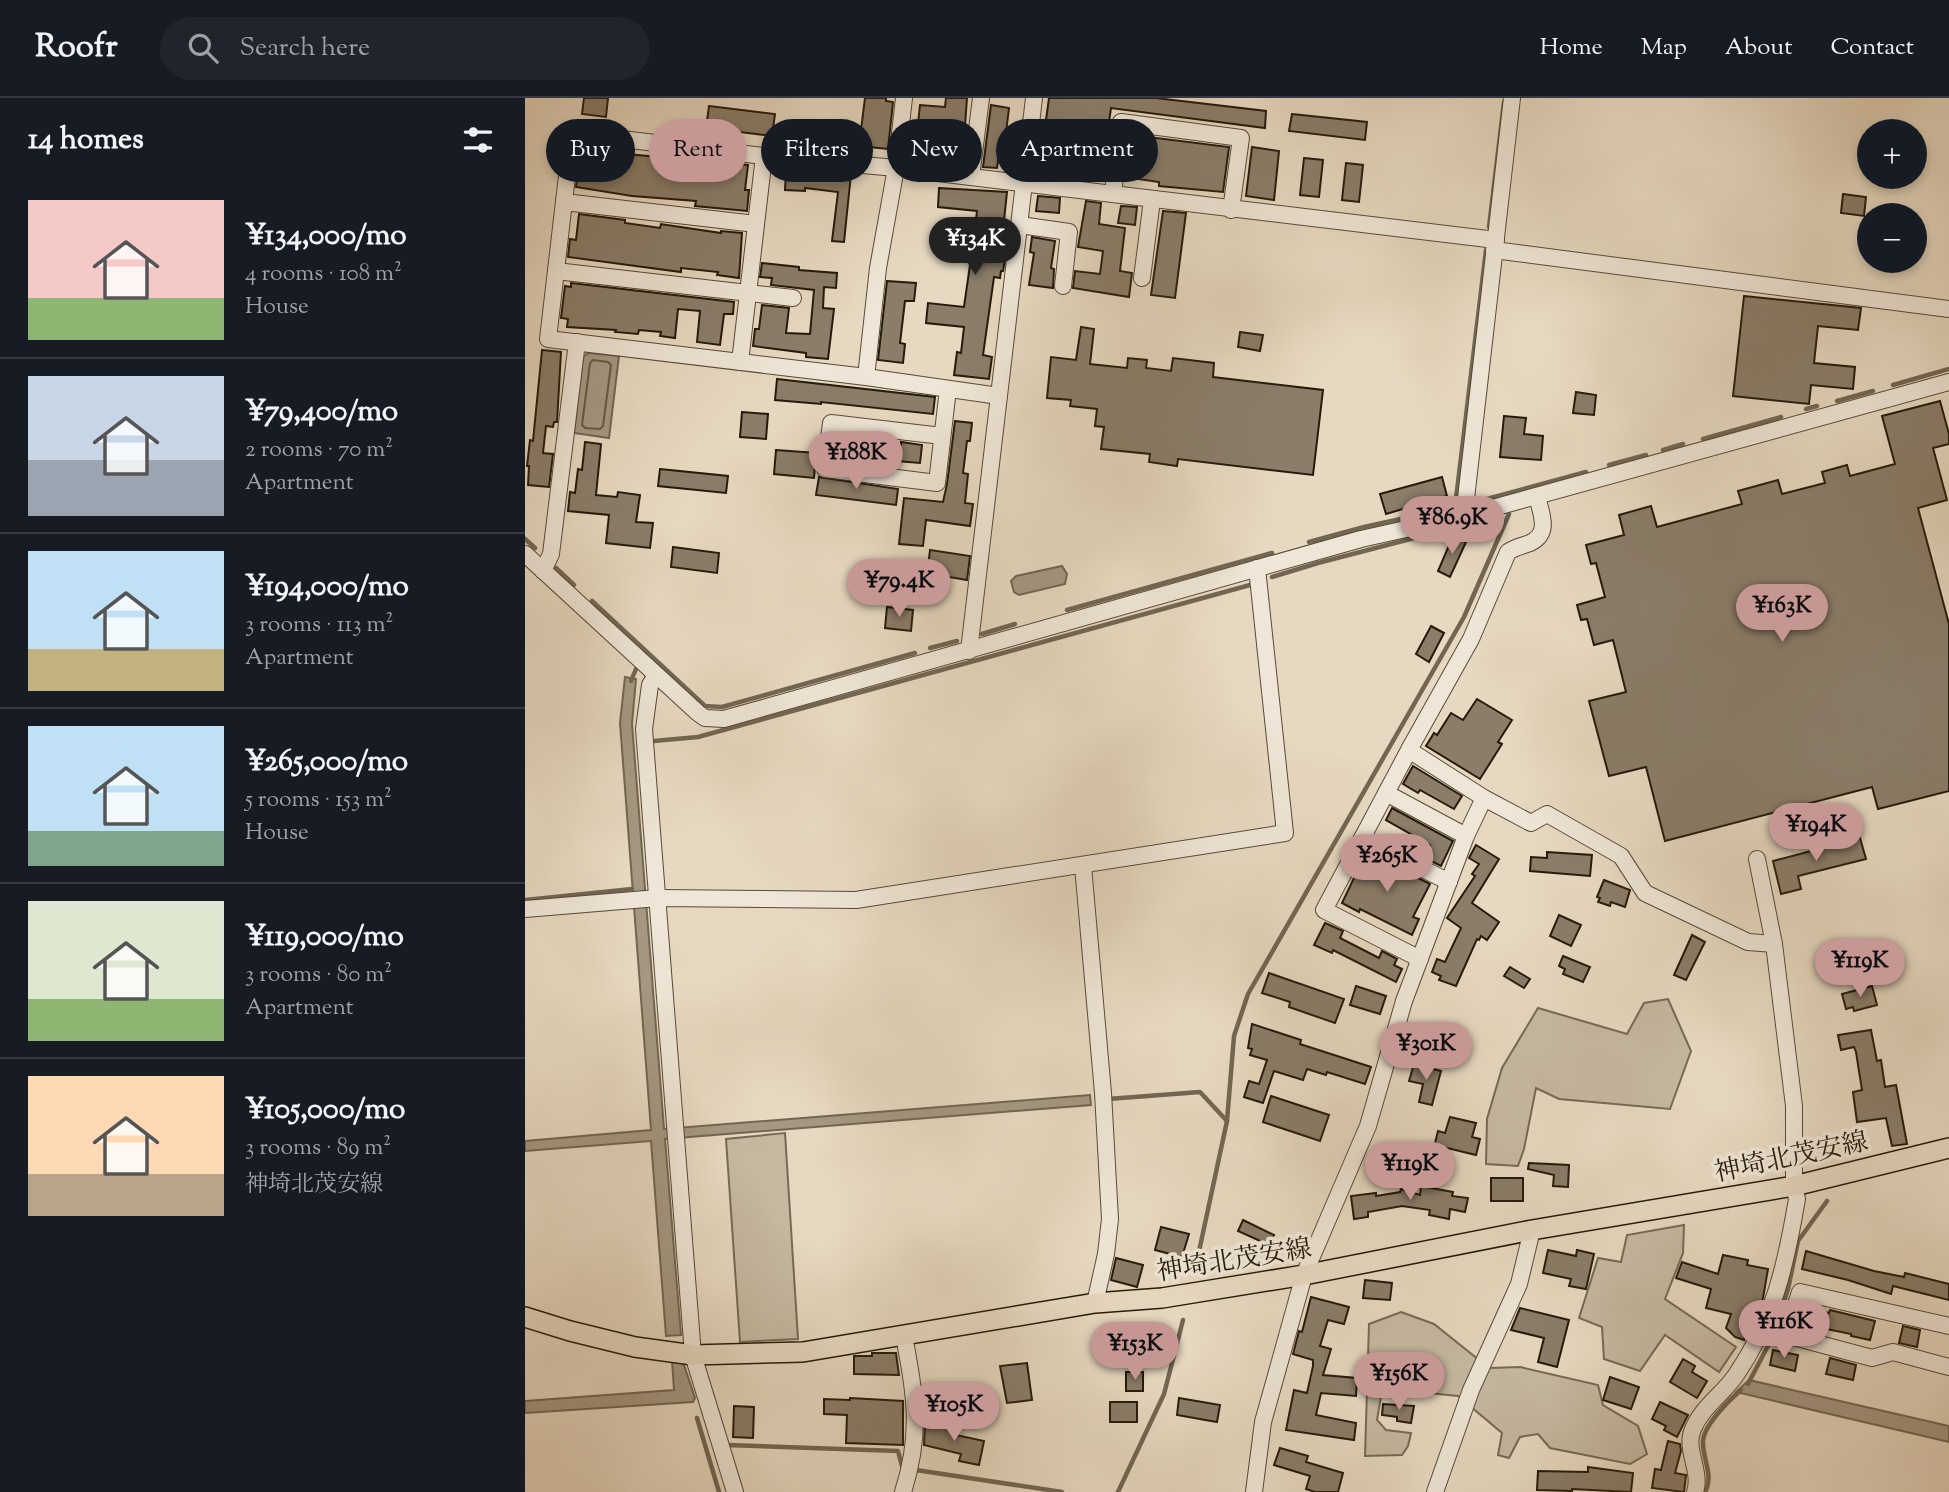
<!DOCTYPE html>
<html lang="en">
<head>
<meta charset="utf-8">
<style>
	:root { --surface:#171b24; --page:#20242c; --text:#f1f3f6; --muted:#9ea1a6; --line:#363941; --accent:#c59692 }
	body { margin:0; font-family:"Sorts Mill Goudy","Noto Serif JP",serif; background:var(--page); color:var(--text); height:100vh; display:flex; flex-direction:column; font-size:26px; white-space:nowrap }
	* { box-sizing:border-box; margin:0 }
	p { font-size:23px; color:var(--muted) }
	.icon { flex:none; width:38px; height:38px; fill:none; stroke:currentColor; stroke-width:2; stroke-linecap:round; stroke-linejoin:round }
	.map { position:relative; flex:1; overflow:hidden }
	.sheet { display:flex; flex-direction:column; background:var(--surface); width:525px }
	.sheet>* { flex:none }
	.guide { position:absolute; left:21px; top:21px; width:665px; height:63px; display:flex; gap:14px }
	.fabs { position:absolute; left:1332px; top:21px; display:grid; gap:14px }
	.fabs a { display:grid; place-items:center; width:70px; height:70px; border-radius:50%; background:var(--surface); box-shadow:0 4px 10px #0003; font-size:35px }
	.price { position:absolute; translate:-50% -60px; padding:0 16px; border-radius:24px; background:var(--accent); color:#111; font-size:23px; line-height:46px; filter:drop-shadow(0 2px 4px #0008) }
	.price::after { content:''; position:absolute; left:50%; top:42px; width:21px; height:16px; margin-left:-10px; background:inherit; clip-path:polygon(0 0,100% 0,50% 100%) }
	.price.current { background:#222; color:#fff }
	ul { padding:0; list-style:none }
	li { display:flex; align-items:center; gap:21px; height:175px; padding:0 28px }
	li+li { border-top:2px solid var(--line) }
	li span { display:grid; place-items:center; flex:none; width:196px; height:140px; border-radius:0px; color:#555 }
	li>.icon { margin-inline-start:auto }
	span .icon { width:84px; height:84px; fill:#fffc; stroke-width:1 }
	li b { font-size:30px }
	h2 { display:flex; justify-content:space-between; align-items:center; height:84px; padding:0 28px; font-size:30px }
	.pill { padding:0 24px; border-radius:32px; background:var(--surface); box-shadow:0 4px 10px #0003; font-size:24px; line-height:63px }
	.pill.current { background:var(--accent); color:#111 }
	header { display:flex; align-items:center; gap:42px; box-sizing:border-box; height:98px; padding:0 35px; background:var(--surface); border-bottom:2px solid var(--line) }
	header strong { font-size:33px }
	nav { display:flex; gap:38px; margin-inline-start:auto; font-size:24px }
	.search { width:490px; height:63px; background:var(--page); display:flex; align-items:center; gap:18px; box-sizing:border-box; padding:0 24px; border-radius:38px; color:var(--muted); font-size:26px }
	main { display:flex; flex:1; min-height:0 }
	.map>svg:first-child { display:block }
</style>
</head>
<body>
<header>
<strong>Roofr</strong>
<div class="search"><svg class="icon" aria-label="search" viewBox="0 0 24 24"><circle cx="10" cy="10" r="6"/><path d="M15 15l6 6"/></svg>Search here</div>
<nav><a>Home</a><a>Map</a><a>About</a><a>Contact</a></nav>
</header>
<main>
<section class="sheet">
<h2>14 homes<svg class="icon" aria-label="filters" viewBox="0 0 24 24"><path d="M4 7h16M4 17h16"/><circle cx="9" cy="7" r="2"/><circle cx="15" cy="17" r="2"/></svg></h2>
<ul>
<li><span style="background:linear-gradient(#f6c9c9 70%,#8fb573 0)"><svg class="icon" aria-label="home" viewBox="0 0 24 24"><path d="M3 11l9-7 9 7M6 9v11h12V9"/></svg></span><div><b>¥134,000/mo</b><p>4 rooms · 108 m²</p><p>House</p></div></li>
<li><span style="background:linear-gradient(#c9d6e8 60%,#9aa5b1 0)"><svg class="icon" aria-label="home" viewBox="0 0 24 24"><path d="M3 11l9-7 9 7M6 9v11h12V9"/></svg></span><div><b>¥79,400/mo</b><p>2 rooms · 70 m²</p><p>Apartment</p></div></li>
<li><span style="background:linear-gradient(#bfe0f5 70%,#c2b280 0)"><svg class="icon" aria-label="home" viewBox="0 0 24 24"><path d="M3 11l9-7 9 7M6 9v11h12V9"/></svg></span><div><b>¥194,000/mo</b><p>3 rooms · 113 m²</p><p>Apartment</p></div></li>
<li><span style="background:linear-gradient(#bfe0f5 75%,#7fa58c 0)"><svg class="icon" aria-label="home" viewBox="0 0 24 24"><path d="M3 11l9-7 9 7M6 9v11h12V9"/></svg></span><div><b>¥265,000/mo</b><p>5 rooms · 153 m²</p><p>House</p></div></li>
<li><span style="background:linear-gradient(#dfe7d0 70%,#8fb573 0)"><svg class="icon" aria-label="home" viewBox="0 0 24 24"><path d="M3 11l9-7 9 7M6 9v11h12V9"/></svg></span><div><b>¥119,000/mo</b><p>3 rooms · 80 m²</p><p>Apartment</p></div></li>
<li><span style="background:linear-gradient(#ffd9b3 70%,#b9a48a 0)"><svg class="icon" aria-label="home" viewBox="0 0 24 24"><path d="M3 11l9-7 9 7M6 9v11h12V9"/></svg></span><div><b>¥105,000/mo</b><p>3 rooms · 89 m²</p><p>神埼北茂安線</p></div></li>
</ul>
</section>
<div class="map">
<svg width="1424" height="1394" viewBox="0 0 1424 1394">
	<rect width="100%" height="100%" fill="#e7d9c1"/>
	<filter id="stains"><feTurbulence type="fractalNoise" baseFrequency=".00286" numOctaves="4"/><feColorMatrix values="0 0 0 0 .2 0 0 0 0 .09 0 0 0 0 .02 0 0 0 .5 -.17"/></filter>
	<radialGradient id="worn" r=".72"><stop offset=".6" stop-color="#630" stop-opacity="0"/><stop offset="1" stop-color="#630" stop-opacity=".3"/></radialGradient>
	<g fill="#c6b9a2" stroke="#766a56" stroke-width="2">
		<polygon points="1143,901 1166,953 1145,1011 1034,1001 1011,990 999,1051 993,1068 961,1066 962,1021 977,970 1013,910 1102,936 1119,905"/>
		<polygon points="260,1035 273,1241 215,1244 201,1041"/>
		<polygon points="1159,1127 1158,1155 1140,1201 1211,1249 1194,1274 1140,1237 1115,1273 1079,1261 1077,1229 1054,1220 1073,1160 1096,1164 1102,1137"/>
		<polygon points="876,1214 909,1226 964,1270 995,1269 1073,1287 1078,1307 1113,1328 1122,1356 1105,1366 1025,1350 1013,1336 995,1339 984,1360 973,1357 977,1335 933,1298 874,1292 856,1298 852,1322 861,1332 886,1335 883,1348 877,1357 840,1358 844,1226"/>
	</g>
	<g fill="#a59883" stroke="#726653" stroke-width="2">
		<polygon points="63,255 94,258 84,340 49,335 58,259"/>
		<polygon points="537,468 542,476 540,486 494,497 489,494 486,483 491,478"/>
		<polygon points="100,579 111,581 107,626 139,1031 565,997 566,1007 140,1041 156,1237 141,1238 126,1043 0,1053 0,1043 126,1032 95,625"/>
		<polygon points="147,1263 158,1264 170,1300 168,1304 0,1315 0,1303 149,1292"/>
		<polygon points="1224,1282 1424,1328 1424,1344 1211,1294"/>
	</g>
	<g fill="none" stroke-linecap="round" stroke-linejoin="round">
		<polygon stroke="#655947" stroke-width="2" points="68,262 83,264 86,267 78,328 75,331 60,330 57,327 65,265"/>
		<g stroke="#726653" stroke-width="4.5">
			<polyline points="964,129 979,4"/>
			<polyline points="1368,287 1424,271"/>
			<polyline points="1312,303 1348,293"/>
			<polyline points="1281,311 1292,308"/>
			<polyline points="1178,341 1256,319"/>
			<polyline points="1138,352 1158,346"/>
			<polyline points="1084,367 1121,357"/>
			<polyline points="951,404 1061,374"/>
			<polyline points="0,441 10,450"/>
			<polyline points="784,444 839,429 930,409 961,152"/>
			<polyline points="31,470 49,487"/>
			<polyline points="747,479 793,465 920,432"/>
			<polyline points="67,503 180,608 197,609 390,555"/>
			<polyline points="542,512 747,455"/>
			<polyline points="457,536 490,526"/>
			<polyline points="405,550 432,543"/>
			<polyline points="106,583 113,566"/>
			<polyline points="129,643 173,639 725,487"/>
			<polyline points="0,802 107,791"/>
			<polyline points="583,1001 675,994 702,1023"/>
			<polyline points="670,1172 702,1023 709,938 723,896 939,519 984,416"/>
			<polyline points="1223,1286 1246,1242 1263,1191 1273,1143 1302,1103"/>
			<polyline points="172,1320 194,1394"/>
			<polyline points="202,1347 373,1353 377,1368"/>
			<polyline points="391,1372 537,1394"/>
			<polyline points="593,1394 639,1296 658,1222"/>
			<path d="M1180 1394C1189 1378 1178 1362 1178 1345 1177 1329 1204 1302 1216 1292"/>
		</g>
	</g>
	<g fill="#8a7d6a" stroke="#251a0b" stroke-width="2">
		<polygon points="59,0 83,0 81,19 57,16"/>
		<polygon points="340,0 361,0 361,3 368,4 363,51 334,48"/>
		<polygon points="421,0 442,0 438,55 427,54 426,61 401,59 401,56 383,54 386,34 392,35 395,7 420,9"/>
		<polygon points="524,0 631,0 741,13 740,30 586,10 579,58 582,59 580,75 523,70 524,67 516,66 522,29 520,29"/>
		<polygon points="466,7 484,10 479,51 475,50 472,70 458,69"/>
		<polygon points="184,8 250,16 247,38 181,30"/>
		<polygon points="767,16 842,24 840,42 764,33"/>
		<polygon points="607,37 704,49 698,94 634,88 634,84 606,80 610,54 604,54"/>
		<polygon points="56,47 80,49 79,54 223,67 220,92 224,92 222,113 170,108 171,103 107,98 51,89"/>
		<polygon points="727,49 754,53 749,102 721,98"/>
		<polygon points="779,60 798,62 794,99 775,97"/>
		<polygon points="821,65 838,67 834,104 817,102"/>
		<polygon points="261,73 326,76 319,144 307,143 313,94 280,90 280,93 260,92"/>
		<polygon points="414,90 482,94 475,160 480,161 478,173 476,173 475,180 469,179 458,257 467,259 464,281 429,277 432,254 436,255 439,229 401,225 403,205 439,209 448,146 452,113 413,109"/>
		<polygon points="1318,96 1341,99 1339,118 1316,115"/>
		<polygon points="513,98 535,100 534,115 511,113"/>
		<polygon points="561,103 576,105 574,126 600,130 595,173 607,175 604,199 548,190 550,173 575,176 578,153 553,149"/>
		<polygon points="596,108 612,109 610,127 593,125"/>
		<polygon points="638,113 661,115 650,200 626,197"/>
		<polygon points="54,116 100,122 100,125 135,130 136,126 196,135 196,133 217,135 214,180 192,177 193,174 156,170 156,174 43,159 45,141 51,142"/>
		<polygon points="507,139 530,143 526,170 529,171 528,190 504,187 509,155 505,154"/>
		<polygon points="237,165 274,169 274,172 312,175 311,190 299,189 298,210 309,211 303,261 281,259 281,255 228,248 230,231 234,231 237,207 264,210 261,235 285,236 289,192 246,187 247,180 235,179"/>
		<polygon points="362,183 391,185 389,203 380,203 375,245 380,246 378,265 353,262"/>
		<polygon points="46,185 209,204 208,216 199,216 195,247 172,244 175,213 153,211 150,240 135,238 136,234 114,232 113,236 90,234 91,232 42,229 43,221 36,220 40,188 46,189"/>
		<polygon points="1219,198 1336,210 1333,232 1293,228 1289,265 1330,269 1328,291 1286,287 1284,306 1208,298"/>
		<polygon points="556,229 569,231 565,266 602,270 603,260 622,262 621,270 646,273 648,260 689,265 688,279 798,292 788,377 653,361 652,368 624,364 625,356 576,351 579,329 570,328 572,311 545,308 546,302 522,300 526,259 551,262"/>
		<polygon points="715,234 738,237 735,253 713,249"/>
		<polygon points="17,252 36,254 32,324 29,324 28,329 21,328 18,355 28,356 24,389 3,387 4,368 2,368 5,342 8,343"/>
		<polygon points="252,281 410,299 408,316 296,304 296,306 250,302"/>
		<polygon points="1051,294 1071,297 1069,317 1048,315"/>
		<polygon points="1415,303 1424,336 1424,346 1408,350 1422,402 1393,410 1424,526 1424,693 1353,711 1347,689 1140,743 1121,669 1084,678 1064,603 1101,594 1088,542 1069,547 1062,521 1056,522 1052,507 1080,499 1071,465 1066,466 1061,447 1099,437 1094,417 1126,408 1132,429 1217,406 1213,393 1253,382 1257,396 1300,385 1297,374 1322,367 1325,378 1370,366 1357,318"/>
		<polygon points="217,314 243,316 241,341 215,339"/>
		<polygon points="979,318 1001,320 999,336 1018,338 1016,362 975,359"/>
		<polygon points="430,323 447,325 445,343 442,343 438,375 443,376 440,405 448,406 445,428 401,422 398,448 374,446 379,400 418,404 422,386"/>
		<polygon points="336,342 376,347 376,344 397,347 395,365 334,360"/>
		<polygon points="60,344 76,346 71,397 92,399 93,394 115,397 111,424 128,425 125,450 81,445 84,417 43,413 45,394 50,395 53,371 57,372"/>
		<polygon points="251,352 291,355 289,380 249,376"/>
		<polygon points="135,371 203,378 201,395 133,388"/>
		<polygon points="294,379 373,391 371,407 291,397"/>
		<polygon points="917,379 922,398 861,416 855,396"/>
		<polygon points="928,438 941,444 925,479 913,473"/>
		<polygon points="148,449 194,455 192,475 146,469"/>
		<polygon points="405,452 445,458 442,482 418,478 419,471 403,469"/>
		<polygon points="362,509 388,512 386,533 360,530"/>
		<polygon points="906,528 919,535 904,564 891,556"/>
		<polygon points="952,601 987,622 973,644 977,646 955,681 901,648 909,635 912,637 926,615 938,622"/>
		<polygon points="888,668 937,698 929,711 895,692 893,695 878,686"/>
		<polygon points="867,710 928,743 916,768 898,759 905,747 861,722"/>
		<polygon points="1335,740 1341,761 1273,778 1276,791 1256,796 1248,763"/>
		<polygon points="951,747 974,761 947,805 974,824 962,842 956,838 954,842 952,841 931,888 914,882 916,878 907,874 912,861 920,864 936,830 922,820 950,778 947,776 954,766 944,760"/>
		<polygon points="1022,754 1067,757 1065,778 1005,773 1006,759 1022,760"/>
		<polygon points="840,757 862,768 864,765 905,786 888,819 894,821 887,837 835,811 834,814 817,805"/>
		<polygon points="1079,782 1105,792 1100,809 1086,804 1085,808 1073,804 1075,800 1072,799"/>
		<polygon points="1034,817 1056,827 1046,848 1025,838"/>
		<polygon points="800,825 818,833 815,840 854,860 857,853 872,861 869,867 877,871 871,884 808,852 807,855 789,847"/>
		<polygon points="1167,837 1180,844 1161,882 1149,877"/>
		<polygon points="1038,858 1065,869 1058,884 1038,876 1040,871 1034,868"/>
		<polygon points="985,869 1005,881 999,890 979,878"/>
		<polygon points="744,875 819,901 810,925 764,909 765,904 737,895"/>
		<polygon points="831,888 861,898 855,916 825,907"/>
		<polygon points="1347,888 1352,907 1329,913 1328,909 1321,911 1317,896"/>
		<polygon points="727,926 776,942 775,946 846,969 840,986 802,974 801,977 782,971 778,982 749,973 738,1005 719,999 724,983 734,986 742,962 725,957 727,951 723,950"/>
		<polygon points="1346,932 1352,963 1356,962 1360,989 1371,987 1382,1046 1367,1048 1361,1020 1332,1024 1328,994 1337,992 1331,954 1329,949 1316,952 1313,937"/>
		<polygon points="889,966 916,973 907,1007 894,1004 898,986 884,983"/>
		<polygon points="746,998 804,1017 795,1043 738,1024"/>
		<polygon points="925,1019 951,1025 947,1039 955,1041 951,1057 922,1050 920,1060 907,1057 913,1033 920,1035"/>
		<polygon points="1004,1065 1044,1067 1043,1089 1028,1088 1029,1077 1003,1071"/>
		<rect x="966" y="1080" width="32" height="23"/>
		<polygon points="896,1088 928,1094 927,1098 943,1100 940,1114 925,1111 924,1121 904,1117 905,1112 877,1108 843,1114 843,1119 829,1121 826,1098 851,1095 851,1098 875,1094 876,1091 895,1097"/>
		<polygon points="718,1122 749,1137 744,1147 713,1133"/>
		<polygon points="636,1129 664,1136 657,1159 630,1152"/>
		<polygon points="1023,1152 1051,1158 1052,1152 1069,1156 1061,1191 1044,1188 1046,1181 1018,1175"/>
		<polygon points="1281,1153 1349,1173 1379,1179 1380,1175 1424,1186 1424,1202 1368,1188 1366,1196 1323,1182 1277,1171"/>
		<polygon points="1198,1157 1223,1162 1222,1167 1243,1171 1238,1200 1229,1223 1226,1222 1219,1242 1210,1239 1201,1230 1206,1216 1181,1210 1186,1191 1151,1180 1157,1164 1193,1176"/>
		<polygon points="591,1160 618,1167 612,1189 586,1182"/>
		<polygon points="840,1182 867,1185 865,1202 838,1200"/>
		<polygon points="786,1199 824,1209 819,1226 803,1222 795,1248 806,1251 798,1277 832,1280 831,1298 796,1295 791,1317 831,1325 829,1342 761,1332 769,1292 782,1295 788,1268 788,1262 768,1256 774,1233 777,1234"/>
		<polygon points="995,1210 1044,1222 1032,1269 1013,1264 1019,1240 986,1232"/>
		<polygon points="1281,1210 1304,1215 1305,1212 1350,1223 1345,1242 1326,1238 1326,1236 1277,1226"/>
		<polygon points="1378,1228 1395,1232 1392,1249 1374,1245"/>
		<polygon points="1248,1252 1273,1257 1270,1273 1245,1267"/>
		<polygon points="347,1255 371,1255 374,1277 329,1276 329,1258 347,1258"/>
		<polygon points="1305,1260 1331,1267 1328,1282 1301,1276"/>
		<polygon points="1158,1261 1170,1268 1167,1274 1182,1283 1172,1300 1145,1284"/>
		<polygon points="502,1265 507,1302 482,1305 475,1268"/>
		<rect x="601" y="1274" width="17" height="19"/>
		<polygon points="1085,1279 1114,1289 1106,1311 1078,1302"/>
		<polygon points="325,1300 378,1303 378,1347 321,1345 322,1317 299,1316 299,1301 325,1302"/>
		<polygon points="654,1300 695,1307 692,1324 652,1317"/>
		<rect x="585" y="1304" width="27" height="20"/>
		<polygon points="1135,1304 1163,1317 1152,1339 1139,1332 1141,1328 1127,1321"/>
		<polygon points="858,1306 889,1308 886,1325 872,1323 872,1319 857,1317"/>
		<polygon points="209,1308 229,1309 228,1340 208,1339"/>
		<polygon points="400,1324 432,1333 431,1337 459,1343 454,1367 434,1363 436,1356 399,1347"/>
		<polygon points="1143,1343 1155,1346 1156,1353 1150,1375 1161,1377 1159,1394 1127,1390 1130,1371 1136,1372"/>
		<polygon points="755,1350 783,1358 781,1364 818,1375 813,1394 790,1394 781,1391 785,1378 749,1367"/>
		<polygon points="1063,1369 1108,1375 1106,1394 1047,1391 1047,1393 1012,1392 1013,1373 1063,1374"/>
	</g>
	<g fill="none" stroke-linecap="round" stroke-linejoin="round">
		<g stroke="#564a38" stroke-width="18">
			<g id="minor">
				<polyline points="446,79 456,0"/>
				<polyline points="588,96 596,24 716,40 706,112"/>
				<polyline points="39,104 231,126"/>
				<polyline points="495,127 544,134 538,188"/>
				<polyline points="969,152 1424,211"/>
				<polyline points="31,173 268,200"/>
				<polyline points="617,180 627,102"/>
				<polyline points="215,264 239,58"/>
				<polyline points="341,279 353,170 371,70 379,0"/>
				<polyline points="474,298 341,279 23,241 47,35 239,58 371,70 971,142"/>
				<polyline points="417,338 306,325 300,371 412,385 423,291"/>
				<polyline points="939,418 987,0"/>
				<polyline points="0,456 173,615 180,620 199,621 836,441 939,418 1424,284"/>
				<polyline points="18,473 26,456 52,244"/>
				<polyline points="444,553 509,0"/>
				<polyline points="131,577 125,587 119,631 168,1257 210,1394"/>
				<polyline points="885,650 799,812 895,861"/>
				<polyline points="861,695 941,738"/>
				<path d="M959 700 887 654 885 650 946 541 983 454C990 449 997 448 1005 445 1026 435 1016 416 1012 398"/>
				<polyline points="837,740 924,784"/>
				<polyline points="558,768 578,995 585,1121 581,1156 570,1205"/>
				<polyline points="0,811 133,800 331,802 760,735 732,470"/>
				<polyline points="1424,1228 1275,1194 1261,1237 1347,1260 1368,1254 1424,1269"/>
				<path d="M378 1394C397 1335 390 1297 379 1238"/>
				<polyline points="729,1394 738,1324 779,1177 843,1028 879,903 941,738 959,700 1006,725 1022,716 1096,758 1120,795 1223,844 1249,846"/>
				<polyline points="910,1394 946,1292 994,1186 1007,1132"/>
				<path d="M1170 1394C1177 1373 1159 1351 1168 1331 1177 1309 1198 1296 1211 1277 1249 1221 1261 1166 1272 1101L1269 1088V1008L1249 846 1232 761"/>
			</g>
		</g>
		<g stroke="#251a0b" stroke-width="22">
			<polyline id="major" points="0,1219 45,1233 110,1249 168,1257 278,1254 570,1205 637,1200 779,1177 1007,1132 1269,1088 1424,1050"/>
		</g>
		<use href="#minor" stroke="#efe6d7" stroke-width="16"/>
		<use href="#major" stroke="#e7d9c1" stroke-width="19"/>
	</g>
	<g text-anchor="middle" stroke-width="7" stroke-linejoin="round" paint-order="stroke">
		<g font-size="26" fill="#251a0b" stroke="#efe6d7">
			<text transform="translate(1266 1058) rotate(-12)" y="9">神埼北茂安線</text>
			<text transform="translate(709 1161) rotate(-9)" y="9">神埼北茂安線</text>
		</g>
	</g>
	<rect width="100%" height="100%" filter="url(#stains)"/>
	<rect width="100%" height="100%" fill="url(#worn)"/>
</svg>
<div class="fabs">
<a>+</a>
<a>−</a>
</div>
<b class="price current" style="left:450px;top:179px">¥134K</b>
<b class="price" style="left:331px;top:393px">¥188K</b>
<b class="price" style="left:927px;top:458px">¥86.9K</b>
<b class="price" style="left:374px;top:521px">¥79.4K</b>
<b class="price" style="left:1257px;top:546px">¥163K</b>
<b class="price" style="left:1291px;top:765px">¥194K</b>
<b class="price" style="left:862px;top:796px">¥265K</b>
<b class="price" style="left:1335px;top:901px">¥119K</b>
<b class="price" style="left:901px;top:984px">¥301K</b>
<b class="price" style="left:885px;top:1104px">¥119K</b>
<b class="price" style="left:1259px;top:1262px">¥116K</b>
<b class="price" style="left:610px;top:1284px">¥153K</b>
<b class="price" style="left:874px;top:1314px">¥156K</b>
<b class="price" style="left:429px;top:1345px">¥105K</b>
<div class="guide">
<a class="pill">Buy</a>
<a class="pill current">Rent</a>
<a class="pill">Filters</a>
<a class="pill">New</a>
<a class="pill">Apartment</a>
</div>
</div>
</main>
</body>
</html>
